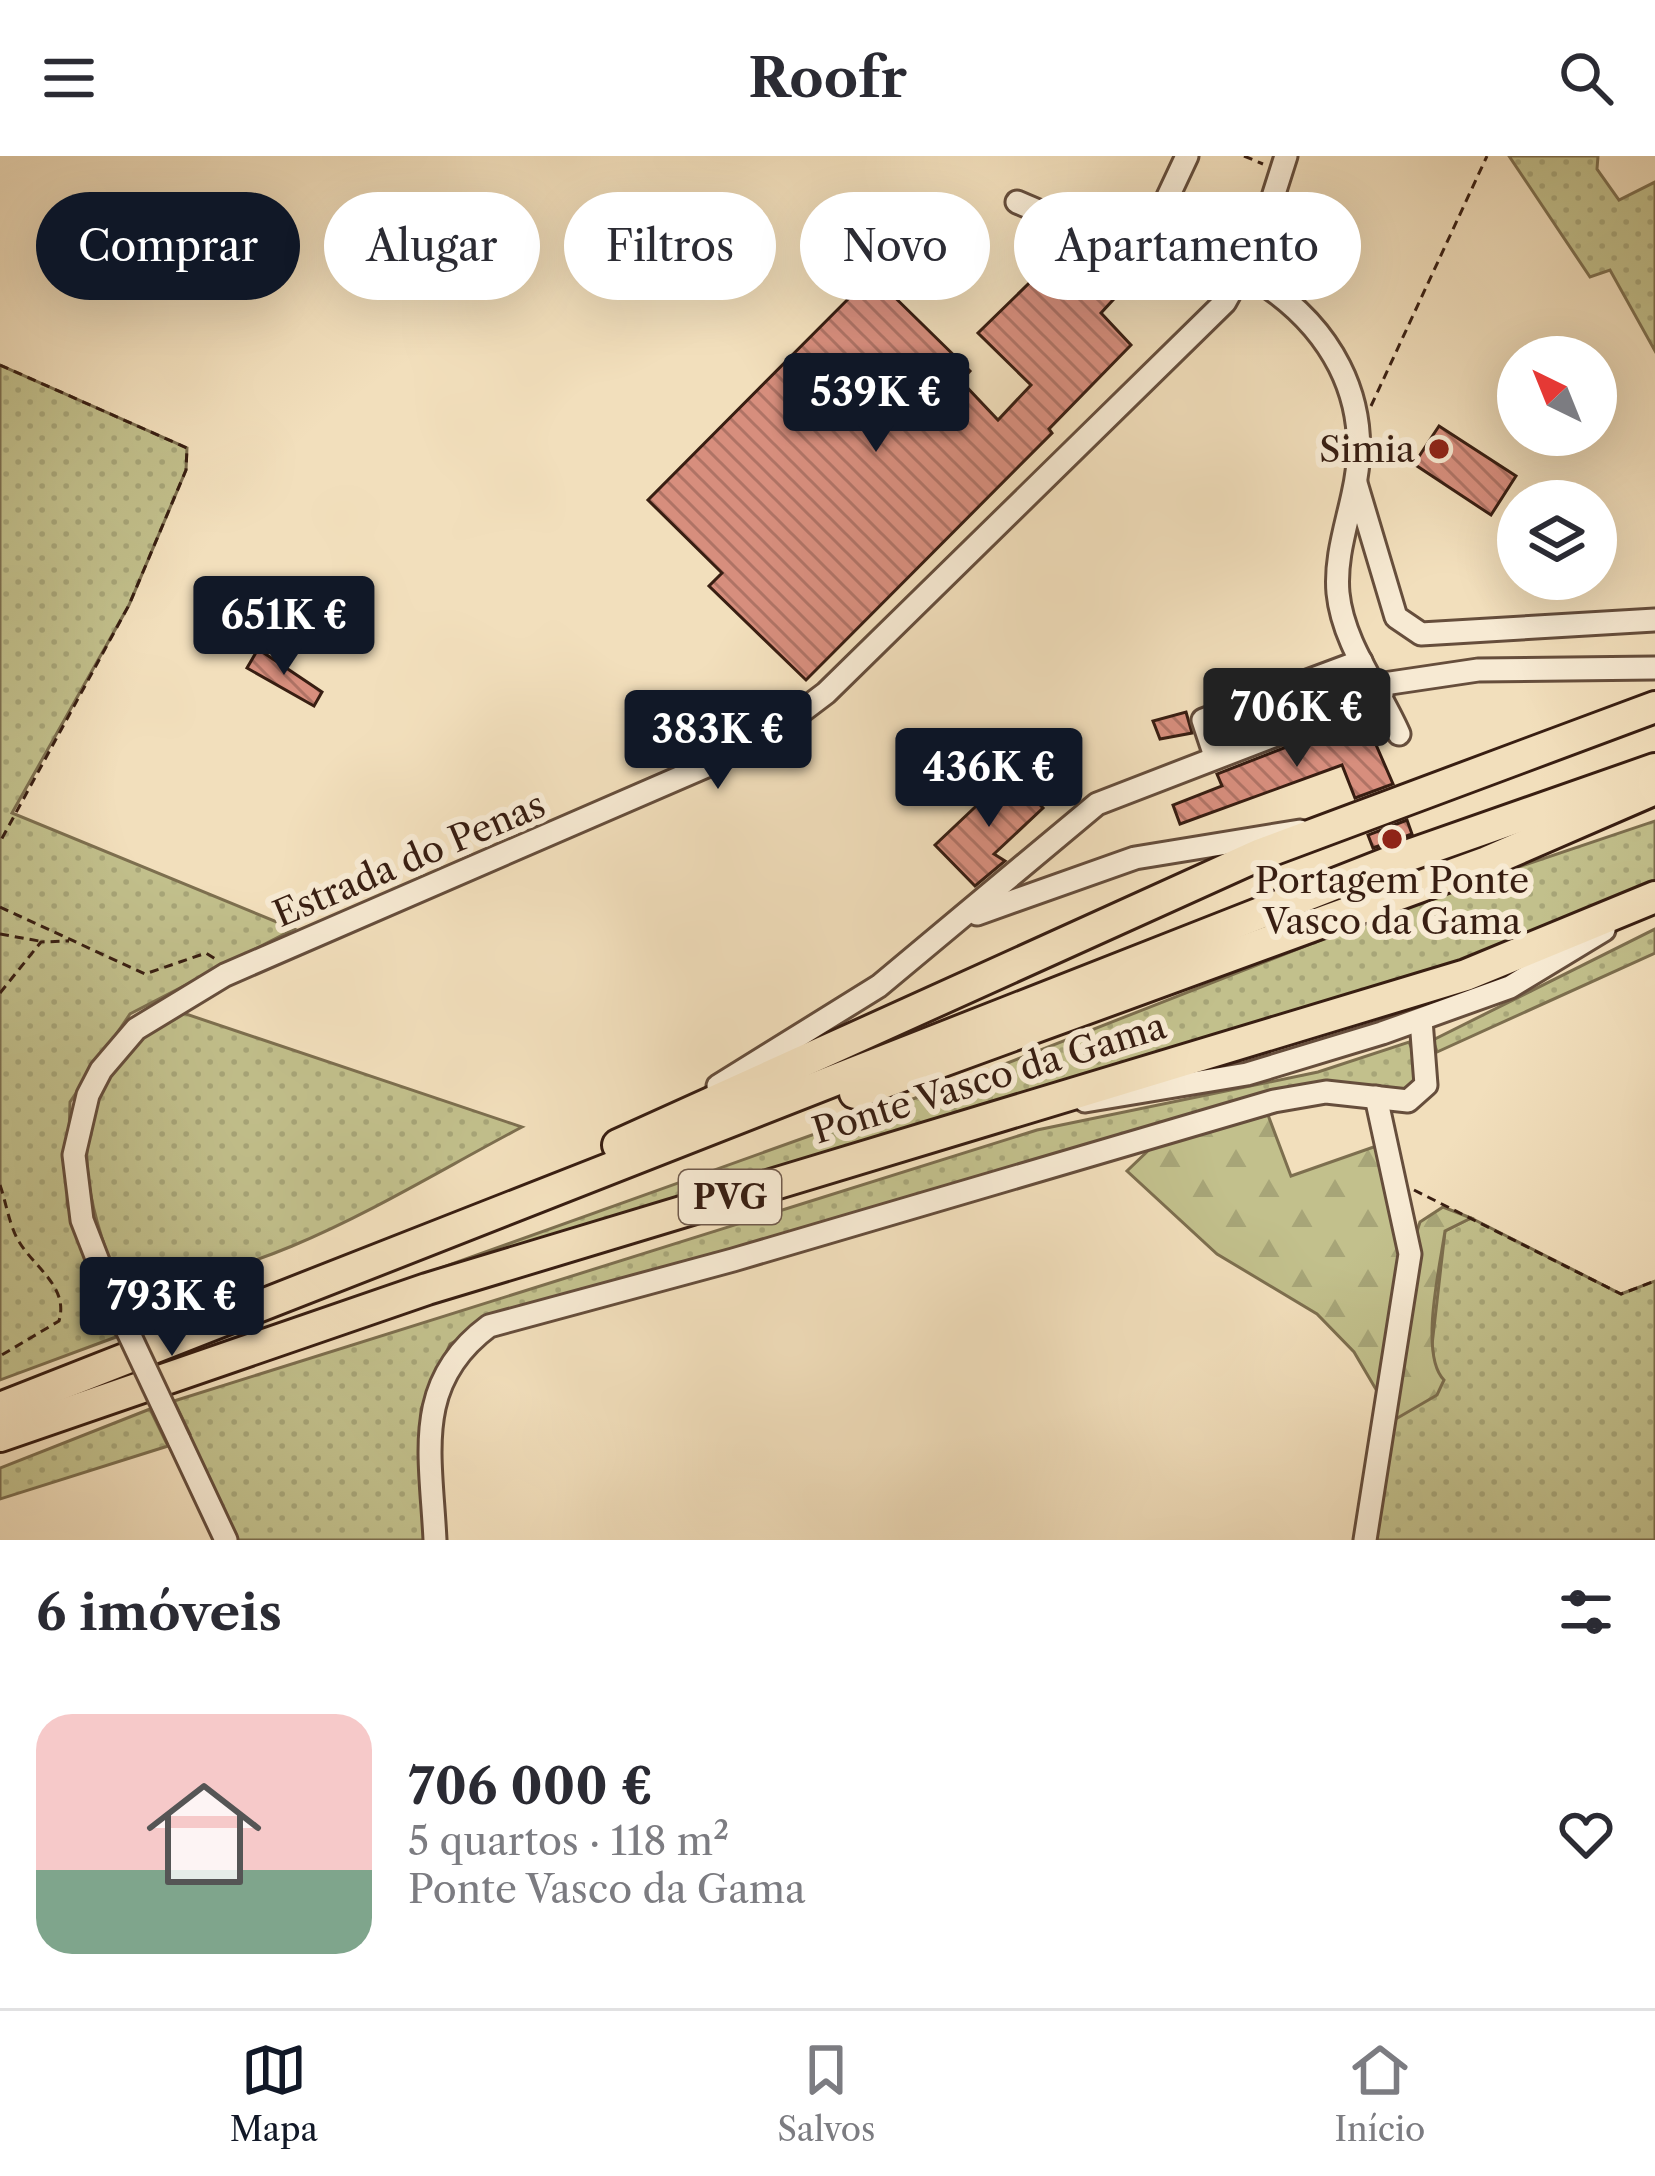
<!DOCTYPE html>
<html lang="pt">
<head>
<meta charset="utf-8">
<style>
	:root { --surface:#fff; --page:#f7f7f7; --text:#2b2b33; --muted:#7c7c81; --line:#e1e1e2; --accent:#111827 }
	body { margin:0; font-family:"Libre Caslon Text",serif; background:var(--page); color:var(--text); height:100vh; display:flex; flex-direction:column; font-size:45px; white-space:nowrap }
	* { box-sizing:border-box; margin:0 }
	p { font-size:39px; color:var(--muted) }
	.icon { flex:none; width:66px; height:66px; fill:none; stroke:currentColor; stroke-width:2; stroke-linecap:round; stroke-linejoin:round }
	.map { position:relative; height:1384px; overflow:hidden }
	.sheet { display:flex; flex-direction:column; background:var(--surface); flex:1 }
	.sheet>* { flex:none }
	.top-card { position:absolute; left:36px; top:36px; width:1584px; height:108px; display:flex; gap:24px }
	.needle { width:78px; rotate:317deg }
	.controls { position:absolute; left:1497px; top:180px; display:grid; gap:24px }
	.controls a { display:grid; place-items:center; width:120px; height:120px; border-radius:50%; background:var(--surface); box-shadow:0 12px 48px #0002; font-size:60px }
	.price { position:absolute; translate:-50% -102px; padding:0 27px; border-radius:12px; background:var(--accent); color:#fff; font-size:39px; line-height:78px; filter:drop-shadow(0 3px 6px #0008) }
	.price::after { content:''; position:absolute; left:50%; top:72px; width:36px; height:27px; margin-left:-18px; background:inherit; clip-path:polygon(0 0,100% 0,50% 100%) }
	.price.on { background:#222; color:#fff }
	ul { padding:0; list-style:none }
	li { display:flex; align-items:center; gap:36px; height:300px; padding:0 36px }
	li span { display:grid; place-items:center; flex:none; width:336px; height:240px; border-radius:36px; color:#555 }
	li>.icon { margin-inline-start:auto }
	span .icon { width:144px; height:144px; fill:#fffc; stroke-width:1 }
	li b { font-size:51px }
	h2 { display:flex; justify-content:space-between; align-items:center; height:144px; padding:0 36px; font-size:51px }
	.chip { padding:0 42px; border-radius:54px; background:var(--surface); box-shadow:0 12px 48px #0002; font-size:42px; line-height:108px }
	.chip.on { background:var(--accent); color:#fff }
	header { display:flex; justify-content:space-between; align-items:center; height:156px; padding:0 36px; background:var(--surface); font-size:54px; font-weight:700 }
	.menu { display:flex; justify-content:space-around; align-items:center; height:168px; border-top:3px solid var(--line); background:var(--surface); font-size:33px; color:var(--muted) }
	.menu a { display:grid; justify-items:center; gap:6px }
	.menu .on { color:var(--accent) }
	.map>svg:first-child { display:block }
</style>
</head>
<body>
<header><svg class="icon" aria-label="menu" viewBox="0 0 24 24"><path d="M4 6h16M4 12h16M4 18h16"/></svg>Roofr<svg class="icon" aria-label="search" viewBox="0 0 24 24"><circle cx="10" cy="10" r="6"/><path d="M15 15l6 6"/></svg></header>
<div class="map">
<svg width="1655" height="1384" viewBox="0 0 1655 1384">
	<defs>
		<pattern id="green-dots" width="8" height="8" patternUnits="userSpaceOnUse" patternTransform="scale(3)"><rect width="8" height="8" fill="#c2c08c"/><path d="M2 2h.1M6 6h.1" fill="none" stroke="#a7a578" stroke-width="1.8" stroke-linecap="round"/></pattern>
		<pattern id="forest-firs" width="22" height="20" patternUnits="userSpaceOnUse" patternTransform="scale(3)"><rect width="22" height="20" fill="#c2c08c"/><path d="M5 1l3.5 6h-7zM16 11l3.5 6h-7z" fill="#a7a578"/></pattern>
		<pattern id="building-back-hatch" width="6" height="6" patternUnits="userSpaceOnUse" patternTransform="scale(3)"><rect width="6" height="6" fill="#d78e7d"/><path d="M-1 5l2 2M0 0l6 6M5-1l2 2" fill="none" stroke="#af7365"/></pattern>
	</defs>
	<rect width="100%" height="100%" fill="#f2dfbc"/>
	<filter id="stains"><feTurbulence type="fractalNoise" baseFrequency=".00167" numOctaves="4"/><feColorMatrix values="0 0 0 0 .2 0 0 0 0 .09 0 0 0 0 .02 0 0 0 .5 -.17"/></filter>
	<radialGradient id="worn" r=".72"><stop offset=".6" stop-color="#630" stop-opacity="0"/><stop offset="1" stop-color="#630" stop-opacity=".3"/></radialGradient>
	<g fill="url(#green-dots)" stroke="#7d6f4f" stroke-width="3">
		<polygon points="1509,0 1598,0 1597,13 1619,44 1655,26 1655,195 1610,114 1590,121"/>
		<polygon points="0,209 187,292 186,314 129,449 12,657 294,773 130,858 70,946 67,1048 116,1181 0,1224"/>
		<polygon points="1655,665 1655,731 1532,785 412,1127 421,1119 949,930 1435,739"/>
		<polygon points="1655,773 1655,797 1437,896 1433,884"/>
		<path d="M170 855 183 857 522 971C398 1036 263 1127 120 1132 75 1018 62 936 170 855Z"/>
		<polygon points="1409,886 1423,920 1411,937 1327,931 506,1157 450,1188 421,1253 426,1384 227,1384 179,1284 190,1278 174,1245 1037,974 1318,916"/>
		<polygon points="1471,1062 1621,1138 1655,1125 1655,1384 1365,1384 1394,1263 1435,1215 1432,1189 1445,1075"/>
		<polygon points="150,1253 168,1290 0,1343 0,1312"/>
	</g>
	<path fill="url(#forest-firs)" stroke="#7d6f4f" stroke-width="3" d="M1268 959 1291 1020 1385 987 1411 1094 1420 1066 1443 1051 1471 1062 1445 1075C1440 1110 1419 1199 1444 1224L1437 1239 1394 1264 1354 1196 1317 1158 1217 1098 1127 1015 1153 990Z"/>
	<g fill="url(#building-back-hatch)" stroke="#381e12" stroke-width="3">
		<polygon points="1060,97 1084,119 1097,107 1124,132 1101,157 1131,189 1049,273 1052,277 806,524 709,430 722,417 648,344 872,119 970,215 961,225 998,264 1031,229 978,177"/>
		<polygon points="1439,270 1516,320 1491,359 1414,308"/>
		<polygon points="258,493 322,536 314,550 247,512"/>
		<polygon points="1349,526 1352,534 1225,583 1222,573"/>
		<polygon points="1186,556 1192,577 1160,583 1153,565"/>
		<polygon points="1364,561 1393,628 1355,642 1342,609 1180,668 1173,649 1222,630 1217,618"/>
		<polygon points="1010,618 1043,652 994,698 1005,705 975,730 935,689"/>
		<polygon points="1407,664 1412,678 1373,692 1368,679"/>
	</g>
	<g fill="none" stroke-linecap="round" stroke-linejoin="round">
		<g stroke="#664e3c" stroke-width="27">
			<g id="minor">
				<path d="M1017 46C1067 67 1118 92 1169 109 1195 118 1222 103 1248 118 1330 166 1375 243 1353 338 1346 371 1335 403 1338 437 1343 488 1379 532 1399 578"/>
				<polyline points="1142,96 1187,0"/>
				<polyline points="1356,327 1396,461 1421,478 1655,464"/>
				<polyline points="1377,529 1478,514 1655,512"/>
				<polyline points="1215,600 1203,564 1361,505"/>
				<polyline points="977,758 1135,702 1300,675"/>
				<polyline points="718,930 879,830 1097,648 1382,538"/>
				<polyline points="1085,945 1247,918 1382,877 1510,831 1604,774"/>
				<polyline points="114,1146 82,1064 74,999 88,939 101,914 136,873 225,819 711,608 777,574 826,537 1225,146 1259,85 1286,0"/>
				<polyline points="179,1284 226,1384"/>
				<path d="M435 1384C431 1299 412 1227 489 1170L733 1104 1274 945 1326 936 1408 945 1426 929 1421 864"/>
				<polyline points="1365,1384 1410,1098 1376,941"/>
			</g>
		</g>
		<g stroke="#381e12" stroke-width="36">
			<g id="highway">
				<polyline points="855,937 1487,706 1655,633"/>
				<polyline points="618,989 1261,698 1655,551"/>
				<polyline points="0,1252 1398,703 1655,613"/>
				<polyline points="0,1280 427,1133 1466,819 1655,741"/>
			</g>
		</g>
		<g stroke="#381e12" stroke-width="3" stroke-dasharray="9 6" stroke-linecap="butt">
			<polyline points="1244,0 1263,8"/>
			<polyline points="0,209 187,292 186,314 129,449 0,686"/>
			<polyline points="1371,250 1487,0"/>
			<polyline points="0,751 145,818 206,797 217,804"/>
			<polyline points="0,778 39,785"/>
			<polyline points="0,837 41,786 69,785"/>
			<path d="M0 1029C6 1046 9 1068 18 1084 34 1112 69 1130 59 1165L0 1200"/>
			<polyline points="1414,1034 1621,1138 1655,1125"/>
		</g>
		<use href="#minor" stroke="#f7ead3" stroke-width="21"/>
		<use href="#highway" stroke="#f2dfbc" stroke-width="30"/>
		<g stroke="#664e3c" stroke-width="27" stroke-linecap="butt">
			<polyline id="minor-bridge" points="114,1146 179,1284"/>
		</g>
		<use href="#minor-bridge" stroke="#f7ead3" stroke-width="21"/>
	</g>
	<g fill="#8f2418" stroke="#f7ead3" stroke-width="4.5">
		<circle cx="1439" cy="293" r="12"/>
		<circle cx="1392" cy="683" r="12"/>
	</g>
	<g text-anchor="middle" stroke-width="12" stroke-linejoin="round" paint-order="stroke">
		<rect fill="#f7ead3" stroke="#715b4c" stroke-width="3" x="679" y="1014" width="102" height="54" rx="9"/>
		<g font-size="33" font-weight="bold" fill="#381e12">
			<text x="730" y="1053">PVG</text>
		</g>
		<g font-size="36" fill="#381e12" stroke="#f7ead3" text-anchor="end">
			<text x="1415" y="306">Simia</text>
			<text x="1392" y="737" text-anchor="middle">Portagem Ponte<tspan x="1392" dy="41">Vasco da Gama</tspan></text>
		</g>
		<g font-size="36" fill="#381e12" stroke="#f7ead3">
			<text transform="translate(409 703) rotate(-23)" y="13">Estrada do Penas</text>
			<text transform="translate(989 922) rotate(-17)" y="13">Ponte Vasco da Gama</text>
		</g>
	</g>
	<rect width="100%" height="100%" filter="url(#stains)"/>
	<rect width="100%" height="100%" fill="url(#worn)"/>
</svg>
<div class="controls">
<a><svg class="needle" viewBox="-14 -14 28 28"><path d="M0-13l5 13h-10z" fill="#e53935"/><path d="M0 13l5-13h-10z" fill="#7c7c81"/></svg></a>
<a><svg class="icon" aria-label="layers" viewBox="0 0 24 24"><path d="M12 4l9 5-9 5-9-5zM3 14l9 5 9-5"/></svg></a>
</div>
<b class="price" style="left:876px;top:299px">539K €</b>
<b class="price" style="left:284px;top:522px">651K €</b>
<b class="price on" style="left:1297px;top:614px">706K €</b>
<b class="price" style="left:718px;top:636px">383K €</b>
<b class="price" style="left:989px;top:674px">436K €</b>
<b class="price" style="left:172px;top:1203px">793K €</b>
<div class="top-card">
<a class="chip on">Comprar</a>
<a class="chip">Alugar</a>
<a class="chip">Filtros</a>
<a class="chip">Novo</a>
<a class="chip">Apartamento</a>
</div>
</div>
<section class="sheet">
<h2>6 imóveis<svg class="icon" aria-label="filters" viewBox="0 0 24 24"><path d="M4 7h16M4 17h16"/><circle cx="9" cy="7" r="2"/><circle cx="15" cy="17" r="2"/></svg></h2>
<ul>
<li><span style="background:linear-gradient(#f6c9c9 65%,#7fa58c 0)"><svg class="icon" aria-label="home" viewBox="0 0 24 24"><path d="M3 11l9-7 9 7M6 9v11h12V9"/></svg></span><div><b>706 000 €</b><p>5 quartos · 118 m²</p><p>Ponte Vasco da Gama</p></div><svg class="icon" aria-label="heart" viewBox="0 0 24 24"><path d="M12 20l-8-8c-3-5 5-10 8-4 3-6 11-1 8 4z"/></svg></li>
</ul>
</section>
<nav class="menu">
<a class="on"><svg class="icon" aria-label="map" viewBox="0 0 24 24"><path d="M3 6l6-2 6 2 6-2v14l-6 2-6-2-6 2zM9 4v14M15 6v14"/></svg>Mapa</a>
<a><svg class="icon" aria-label="saved" viewBox="0 0 24 24"><path d="M7 4h10v16l-5-4-5 4z"/></svg>Salvos</a>
<a><svg class="icon" aria-label="home" viewBox="0 0 24 24"><path d="M3 11l9-7 9 7M6 9v11h12V9"/></svg>Início</a>
</nav>
</body>
</html>
